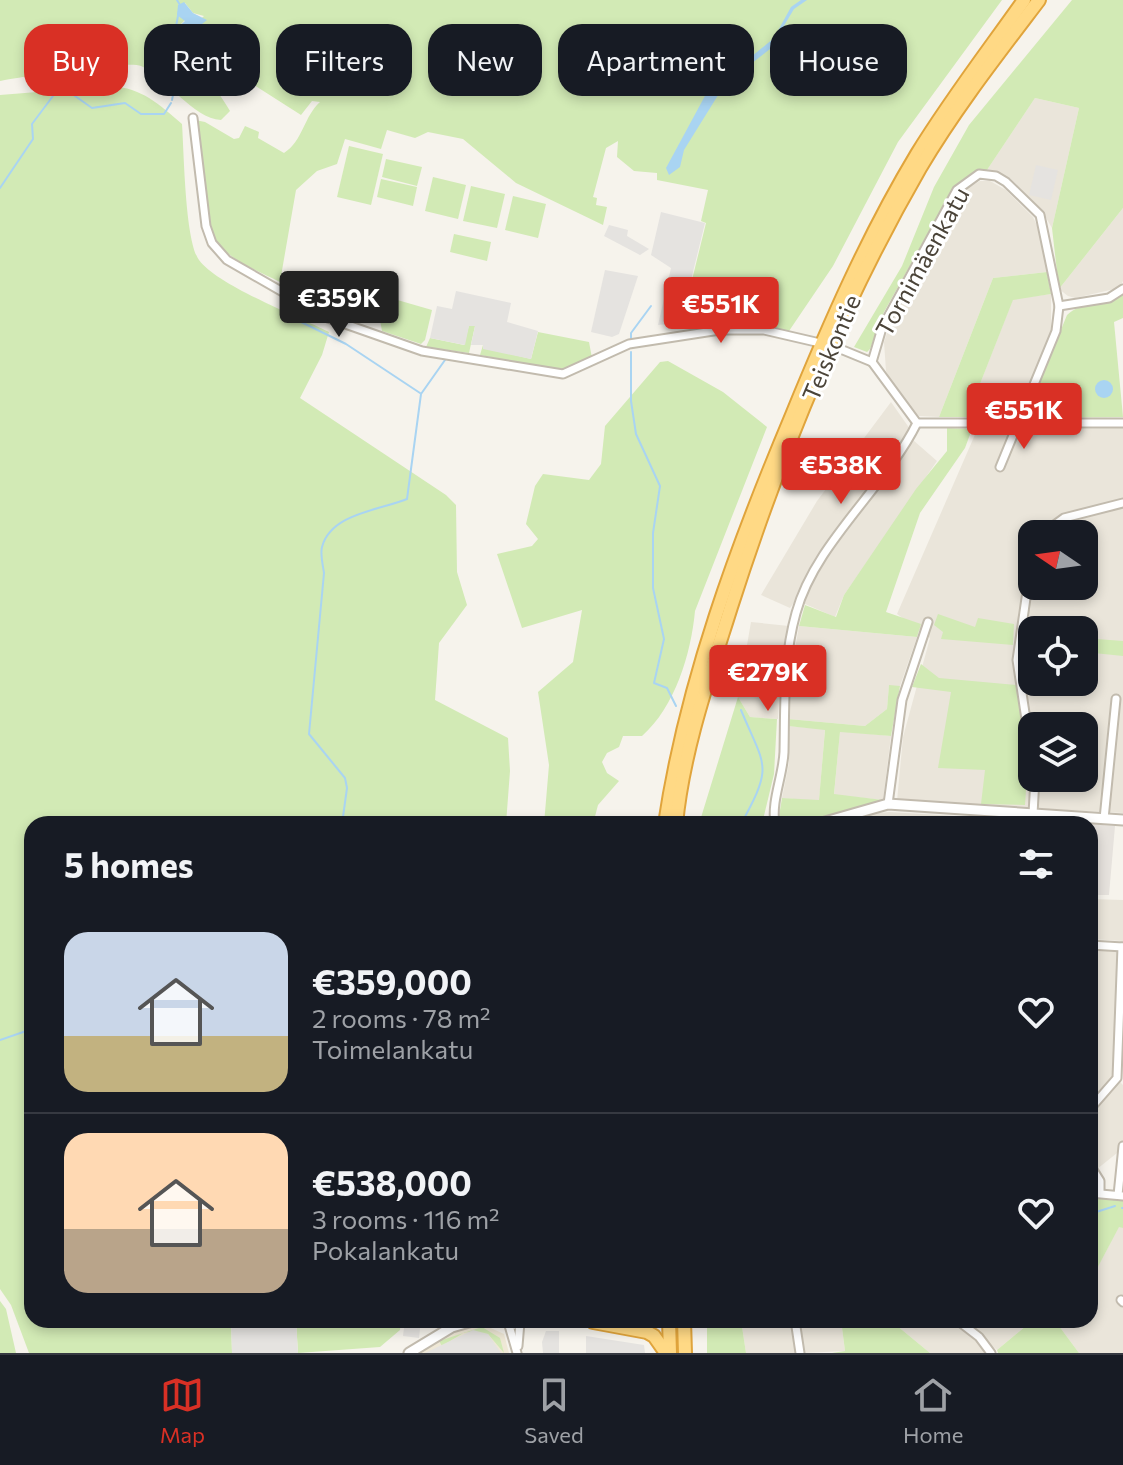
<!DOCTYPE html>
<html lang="en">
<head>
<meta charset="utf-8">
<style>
	:root { --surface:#171b24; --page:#20242c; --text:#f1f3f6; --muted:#9ea1a6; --line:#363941; --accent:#d93025 }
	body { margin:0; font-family:Commissioner,sans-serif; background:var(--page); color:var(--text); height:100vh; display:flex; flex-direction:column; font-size:30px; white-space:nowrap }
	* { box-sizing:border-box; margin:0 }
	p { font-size:26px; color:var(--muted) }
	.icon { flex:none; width:44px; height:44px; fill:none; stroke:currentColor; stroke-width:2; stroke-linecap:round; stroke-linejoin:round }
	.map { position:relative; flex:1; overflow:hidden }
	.sheet { position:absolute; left:24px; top:816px; width:1074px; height:512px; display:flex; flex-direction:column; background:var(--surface); border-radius:24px; box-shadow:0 4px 12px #0003 }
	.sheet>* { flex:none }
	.guide { position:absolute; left:24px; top:24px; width:1076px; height:72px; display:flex; gap:16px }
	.needle { width:52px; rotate:283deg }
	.buttons { position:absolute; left:1018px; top:520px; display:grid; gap:16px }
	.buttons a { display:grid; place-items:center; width:80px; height:80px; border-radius:16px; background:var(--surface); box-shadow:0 4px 12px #0003; font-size:40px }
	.price { position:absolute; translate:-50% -68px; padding:0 18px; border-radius:8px; background:var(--accent); color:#fff; font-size:26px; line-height:52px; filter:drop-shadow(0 2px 4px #0008) }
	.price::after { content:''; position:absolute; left:50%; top:48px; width:24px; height:18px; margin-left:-12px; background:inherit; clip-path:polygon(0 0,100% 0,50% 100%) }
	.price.active { background:#222; color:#fff }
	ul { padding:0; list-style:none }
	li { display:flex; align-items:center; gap:24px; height:200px; padding:0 40px }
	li+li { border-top:2px solid var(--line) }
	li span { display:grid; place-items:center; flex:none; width:224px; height:160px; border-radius:24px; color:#555 }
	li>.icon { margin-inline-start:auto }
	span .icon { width:96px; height:96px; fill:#fffc; stroke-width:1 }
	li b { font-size:34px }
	h2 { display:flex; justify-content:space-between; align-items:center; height:96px; padding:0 40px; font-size:34px }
	.tag { padding:0 28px; border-radius:24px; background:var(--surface); box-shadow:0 4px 12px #0003; font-size:28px; line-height:72px }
	.tag.active { background:var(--accent); color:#fff }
	.tabs { display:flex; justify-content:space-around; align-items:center; height:112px; border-top:2px solid var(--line); background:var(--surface); font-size:22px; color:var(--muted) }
	.tabs a { display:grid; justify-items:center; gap:4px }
	.tabs .active { color:var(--accent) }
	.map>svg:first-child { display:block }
</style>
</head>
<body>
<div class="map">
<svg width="1123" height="1353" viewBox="0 0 1123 1353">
	<rect width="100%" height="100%" fill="#f6f3ec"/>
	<g fill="#eae5da" fill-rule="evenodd">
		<polygon points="1035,98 1079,108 1052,228 1041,209 1010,178 987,170"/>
		<polygon points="980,181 990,181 1006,190 1033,217 1040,232 1047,272 993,278 939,417 919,416 897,392 886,371 884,342 890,324 962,191"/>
		<polygon points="1123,208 1123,281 1119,288 1075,298 1068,296 1059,289"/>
		<polygon points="1051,294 1051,333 1019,413 1003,418 967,417 1013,299"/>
		<polygon points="891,402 910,429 913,440 937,461 844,595 835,617 796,600 790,608 761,595 817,501"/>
		<path d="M1123 428V813L897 801 903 737 930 638 897 614 977 430ZM1032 534H1084V586H1032ZM1032 630H1084V682H1032ZM1032 726H1084V778H1032Z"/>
		<polygon points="751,622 789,626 781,670 778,719 750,717 738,697"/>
		<polygon points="799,626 917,637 900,686 889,686 887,709 865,726 788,719 791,671"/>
		<polygon points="788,726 825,729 819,801 782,798 789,763"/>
		<polygon points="840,731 891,736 883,800 834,795"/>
		<polygon points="889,812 1018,820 1017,824 840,824 868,814"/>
		<polygon points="1090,899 1123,900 1123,941 1090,939"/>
		<polygon points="1090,948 1116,950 1119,955 1114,1073 1090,1105"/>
		<polygon points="1120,1082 1123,1085 1123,1141 1117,1153 1097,1169 1090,1161 1090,1113"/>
		<polygon points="1119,1226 1123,1228 1123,1353 1079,1353 1059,1326 1063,1320 1090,1320 1090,1282"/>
		<polygon points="741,1320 792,1320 797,1353 746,1353"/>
		<polygon points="798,1320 841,1320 845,1351 803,1353"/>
		<polygon points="890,1320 951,1320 986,1350 984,1353 930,1353"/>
		<polygon points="962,1320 1033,1320 997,1350"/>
	</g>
	<polygon fill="#e6e2dd" points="1090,824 1115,826 1109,895 1090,895"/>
	<polygon fill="#efe8d6" points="484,1325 504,1334 509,1353 420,1353 453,1332"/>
	<g fill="#d2eab5" fill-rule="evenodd">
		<path d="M0 0H1002L898 142 833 266 789 331C759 324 723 328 697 309L692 280 706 223 701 221 708 190 657 180V173L634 171 617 157 618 141 606 148 593 197 597 198 596 205 607 207 603 225 516 183 463 139 428 132 415 138 387 130 381 149 345 139 337 164 317 171 296 190 280 282C251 267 220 258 209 227L195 120 205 122 234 139 239 138 245 126 259 132 258 138 284 153C303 141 304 116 320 102L312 101 301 115 251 83 225 76 208 58 202 63C208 81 220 94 230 111L221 120C193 119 165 76 141 66 128 60 20 77 0 81ZM185 3 193 13 204 16 172 45 167 38 185 20 178 5Z"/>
		<polygon points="1072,0 1123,0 1123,208 1059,289 1052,228 1079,108 1035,98 987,170 972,173 954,187 884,312 870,349 867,352 854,347 902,266 934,187 969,125"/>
		<path d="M111 86C142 88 159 104 182 124 184 151 185 241 199 260 217 285 299 317 329 332L322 355 300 398 446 495 456 505 457 572 467 605 439 643 435 700 508 738 510 771 506 824H32V1320H231L232 1353H29L11 1305 0 1289V95Z"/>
		<polygon points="349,146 383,154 371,205 337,197"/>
		<polygon points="386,159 422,167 417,186 382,177"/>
		<polygon points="433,177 466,185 458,219 425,211"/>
		<polygon points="381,179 417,187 413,206 377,197"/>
		<polygon points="471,186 505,194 497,228 463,221"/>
		<polygon points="513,196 546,204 538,238 505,230"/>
		<polygon points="454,234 491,242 487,261 450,252"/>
		<polygon points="1047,272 1051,294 1013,300 967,417 939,417 993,278"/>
		<path d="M1123 293V318L1114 322 1123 417 1032 418 1030 406 1067 315C1083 300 1106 307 1123 293Z"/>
		<polygon points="387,297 432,310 425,340 421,344 382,331 378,309"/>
		<polygon points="469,325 475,326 469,353 426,347 430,338 464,345"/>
		<polygon points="538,332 589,342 592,358 559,370 480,355 483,345 484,348 531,359"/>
		<path d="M668 361 723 392 767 427 695 611C691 654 675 707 642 736H623L619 747 607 753 602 762 607 773 619 781 598 805 593 824H544L549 765 538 692 573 662 582 610 522 628 497 554 532 546 538 539 526 524 535 486 543 474 589 480 601 464 605 426 660 362Z"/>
		<polygon points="947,428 972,429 965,448 920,513 886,612 921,624 917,637 799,626 805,605 836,617 844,595 916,489 947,451"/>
		<polygon points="938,614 975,627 978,618 1014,624 1013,645 941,639 943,632 934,625"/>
		<polygon points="1084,638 1123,641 1123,656 1084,652"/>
		<polygon points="921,664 939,678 1016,685 1028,761 1025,805 981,804 985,770 938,768 951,692 912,687"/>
		<polygon points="889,685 900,686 891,736 840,732 834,794 883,800 800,824 782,824 779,816 782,798 819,800 825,730 788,726 788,719 865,726 887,709"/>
		<polygon points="738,697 750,717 777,719 774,774 762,824 699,824"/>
		<polygon points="1090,1197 1123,1201 1123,1228 1119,1227 1090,1282"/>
		<polygon points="0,1301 6,1309 16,1353 0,1353"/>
		<polygon points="296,1320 401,1320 400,1330 380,1347 298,1353"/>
		<polygon points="707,1320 741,1320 746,1353 707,1353"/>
		<polygon points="841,1320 890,1320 930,1353 832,1353 845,1351"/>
		<polygon points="1033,1320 1063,1320 1059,1326 1079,1353 998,1353 997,1350"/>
		<polygon points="482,1327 500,1338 504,1353 488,1334 465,1332 442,1346 439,1341"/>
	</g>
	<g fill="#e5e3e0">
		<polygon points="1036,165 1058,170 1051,200 1029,195"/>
		<polygon points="661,212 705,223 691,280 698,321 658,325 671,268 651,255"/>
		<polygon points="609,225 628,230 627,236 649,249 640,255 604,236"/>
		<polygon points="605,270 638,276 619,334 612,337 591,332"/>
		<polygon points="456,291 511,303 507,322 538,331 531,359 483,349 483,345 471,345 475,326 469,326 465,345 430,338 437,306 452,309"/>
		<polygon points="231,1320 296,1320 298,1353 232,1353"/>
		<polygon points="405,1320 421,1320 419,1338 403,1336"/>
		<polygon points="473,1330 488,1334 501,1353 425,1353"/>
		<polygon points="546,1331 559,1331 559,1353 543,1353 542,1342"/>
		<polygon points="586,1336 644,1345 645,1353 586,1353"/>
	</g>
	<g fill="#a9d4f2">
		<polygon points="801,0 807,0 794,9 770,49 725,84 684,150 680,167 669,175 666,168 706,94 774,38 791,7"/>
		<polygon points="184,2 193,13 207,20 197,28 190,26 172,45 166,38 185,21 177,15 178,5"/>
		<circle cx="1104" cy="389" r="9"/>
	</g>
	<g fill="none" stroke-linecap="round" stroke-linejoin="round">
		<g stroke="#a9d4f2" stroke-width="2">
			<polyline points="175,32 180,5 177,0"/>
			<polyline points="172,100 177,75 173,42"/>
			<polyline points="0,188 33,139 32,124 56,92 68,91 92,108 125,103 141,114 164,114 171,103"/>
			<polyline points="293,318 346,344 420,393"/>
			<polyline points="631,340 631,333 651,306"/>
			<polyline points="631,352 631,401 636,434 660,486 653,533 653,588 664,639 654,683 667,688 676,706"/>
			<path d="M741 710C765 768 774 764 741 824"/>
			<path d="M342 824 347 788 345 778 309 734 324 573C323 566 320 554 322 547 331 513 381 510 407 499L421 394 445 360"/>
			<polyline points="0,1040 29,1030 32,1025"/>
			<polyline points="1122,1208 1123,1208"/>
			<polyline points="1090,1214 1115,1206"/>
		</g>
		<g stroke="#c2bbae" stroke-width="11">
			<g id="minor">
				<polyline points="193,118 206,226 212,243 227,260 328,318 422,351 563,374 629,344 720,330 764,330 833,346 872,362 917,423 1123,423"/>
				<polyline points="1059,306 1109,298 1123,289"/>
				<polyline points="872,362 882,328 957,190 979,174 996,176 1006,182 1040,215 1059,306 1056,331 1000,467"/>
				<polyline points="1042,534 1064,518 1123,503"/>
				<polyline points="1032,557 1017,660 1032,759"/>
				<polyline points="888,804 902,700 928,622"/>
				<polyline points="1033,814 1035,778"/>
				<polyline points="1104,819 1116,699"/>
				<path d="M775 824C771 801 783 776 784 752 785 705 783 659 796 613 815 543 885 488 917 423"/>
				<polyline points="1090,945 1123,947"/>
				<polyline points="1090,1109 1117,1078 1122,947"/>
				<polyline points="1090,1165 1100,1181 1100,1193"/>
				<polyline points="1090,1193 1123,1196"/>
				<polyline points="1118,1195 1123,1146"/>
				<polyline points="1121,1300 1123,1302"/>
				<polyline points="795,1320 800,1353"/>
				<polyline points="957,1320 979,1337 991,1353"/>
				<polyline points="508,1322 517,1353"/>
				<polyline points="518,1346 520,1322"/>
			</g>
		</g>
		<g stroke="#c2bbae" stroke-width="13">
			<g id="tertiary">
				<polyline points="818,824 888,804 1123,820"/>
				<polyline points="486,1320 499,1320"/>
				<polyline points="506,1320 514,1324 522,1320"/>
				<polyline points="575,1320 660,1320"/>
				<polyline points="409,1353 452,1327 476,1320"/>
			</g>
		</g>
		<g stroke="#e0a43c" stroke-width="16">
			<g id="trunk">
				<path d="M665 824C686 683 737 546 792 415 829 325 867 237 917 154 950 100 988 51 1024 0"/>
				<path d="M676 824C683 751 709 677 731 607 779 457 841 305 920 168 955 109 998 54 1039 0"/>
				<polyline points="669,1320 670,1353"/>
				<polyline points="684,1320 685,1353"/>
				<polyline points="593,1322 647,1332 654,1336 666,1353"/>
			</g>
		</g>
		<use href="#minor" stroke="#fff" stroke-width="7"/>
		<use href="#tertiary" stroke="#fff" stroke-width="9"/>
		<use href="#trunk" stroke="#ffd985" stroke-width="12"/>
	</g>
	<g text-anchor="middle" stroke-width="6" stroke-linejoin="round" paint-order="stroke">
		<g font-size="24" fill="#4b4439" stroke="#fff">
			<text transform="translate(923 262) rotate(-61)" y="8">Tornimäenkatu</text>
			<text transform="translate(832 348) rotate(-67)" y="8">Teiskontie</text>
		</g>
	</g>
</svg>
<div class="buttons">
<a><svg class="needle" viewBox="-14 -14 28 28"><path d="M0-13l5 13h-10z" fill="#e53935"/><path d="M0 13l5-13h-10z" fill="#9ea1a6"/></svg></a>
<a><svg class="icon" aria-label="locate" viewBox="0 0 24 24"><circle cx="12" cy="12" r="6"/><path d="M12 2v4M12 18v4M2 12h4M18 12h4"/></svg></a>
<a><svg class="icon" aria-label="layers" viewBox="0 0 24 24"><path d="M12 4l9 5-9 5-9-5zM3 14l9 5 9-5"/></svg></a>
</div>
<b class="price active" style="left:339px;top:339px">€359K</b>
<b class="price" style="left:721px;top:345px">€551K</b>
<b class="price" style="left:1024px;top:451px">€551K</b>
<b class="price" style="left:841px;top:506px">€538K</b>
<b class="price" style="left:768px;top:713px">€279K</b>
<div class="guide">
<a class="tag active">Buy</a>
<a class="tag">Rent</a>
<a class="tag">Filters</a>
<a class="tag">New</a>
<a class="tag">Apartment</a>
<a class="tag">House</a>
</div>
<section class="sheet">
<h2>5 homes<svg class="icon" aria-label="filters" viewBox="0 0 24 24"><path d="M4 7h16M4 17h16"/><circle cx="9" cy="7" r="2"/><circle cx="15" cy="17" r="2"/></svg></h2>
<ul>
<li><span style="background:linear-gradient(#c9d6e8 65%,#c2b280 0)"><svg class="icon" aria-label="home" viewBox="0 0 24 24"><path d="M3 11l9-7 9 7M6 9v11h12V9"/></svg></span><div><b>€359,000</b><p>2 rooms · 78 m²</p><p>Toimelankatu</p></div><svg class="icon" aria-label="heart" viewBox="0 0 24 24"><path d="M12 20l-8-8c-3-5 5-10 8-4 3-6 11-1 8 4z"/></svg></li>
<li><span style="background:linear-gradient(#ffd9b3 60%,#b9a48a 0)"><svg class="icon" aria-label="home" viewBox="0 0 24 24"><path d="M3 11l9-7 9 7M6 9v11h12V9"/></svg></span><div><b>€538,000</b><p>3 rooms · 116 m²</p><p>Pokalankatu</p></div><svg class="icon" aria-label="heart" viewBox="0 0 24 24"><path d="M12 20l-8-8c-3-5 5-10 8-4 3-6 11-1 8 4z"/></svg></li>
</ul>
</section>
</div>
<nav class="tabs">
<a class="active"><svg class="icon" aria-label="map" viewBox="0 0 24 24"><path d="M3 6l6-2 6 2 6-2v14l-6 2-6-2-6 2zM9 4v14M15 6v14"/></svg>Map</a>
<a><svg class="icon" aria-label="saved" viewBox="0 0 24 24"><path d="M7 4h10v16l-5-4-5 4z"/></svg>Saved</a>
<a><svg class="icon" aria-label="home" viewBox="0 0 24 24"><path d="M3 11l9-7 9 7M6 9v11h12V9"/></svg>Home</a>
</nav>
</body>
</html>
